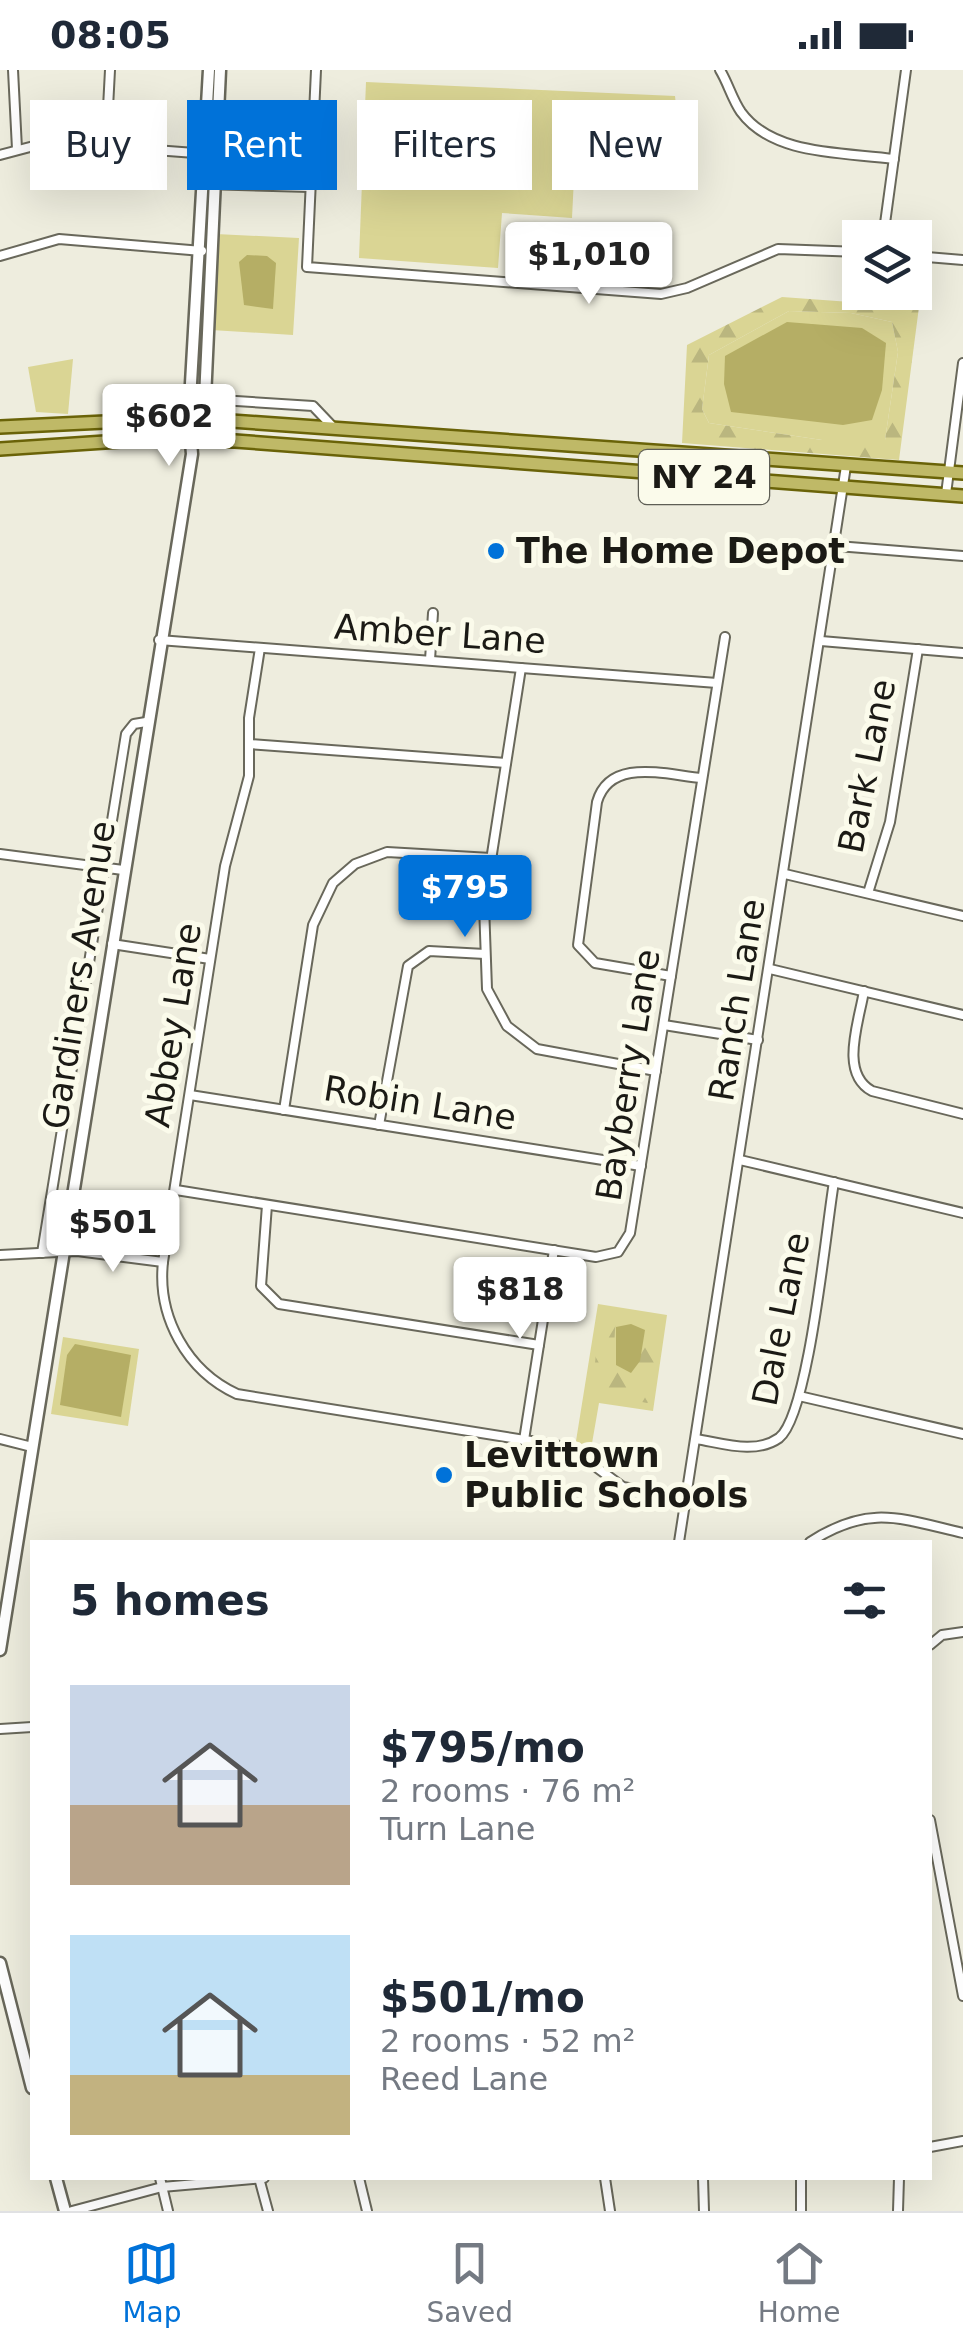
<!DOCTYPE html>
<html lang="en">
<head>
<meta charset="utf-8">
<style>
	:root { --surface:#fff; --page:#f6f6f7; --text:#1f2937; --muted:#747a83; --line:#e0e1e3; --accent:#0072d9 }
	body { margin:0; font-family:"DejaVu Sans",sans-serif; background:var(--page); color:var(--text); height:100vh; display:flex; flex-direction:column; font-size:38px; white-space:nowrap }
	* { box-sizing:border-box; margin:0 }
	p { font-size:32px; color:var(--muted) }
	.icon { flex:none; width:55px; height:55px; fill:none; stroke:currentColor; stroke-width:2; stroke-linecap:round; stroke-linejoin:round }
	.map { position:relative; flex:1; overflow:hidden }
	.details { position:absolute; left:30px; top:1470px; width:902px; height:640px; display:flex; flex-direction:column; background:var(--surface); border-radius:0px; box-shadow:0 10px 40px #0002 }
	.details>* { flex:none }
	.top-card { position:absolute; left:30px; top:30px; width:905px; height:90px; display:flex; gap:20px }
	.tools { position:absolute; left:842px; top:150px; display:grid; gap:20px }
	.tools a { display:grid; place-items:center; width:90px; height:90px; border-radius:0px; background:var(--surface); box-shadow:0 10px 40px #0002; font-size:50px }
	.price { position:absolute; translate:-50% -85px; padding:0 22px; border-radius:10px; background:#fff; color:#222; font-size:32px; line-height:65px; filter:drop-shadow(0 2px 5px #0008) }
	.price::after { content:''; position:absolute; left:50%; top:60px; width:30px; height:22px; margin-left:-15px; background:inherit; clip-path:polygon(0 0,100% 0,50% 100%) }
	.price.active { background:var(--accent); color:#fff }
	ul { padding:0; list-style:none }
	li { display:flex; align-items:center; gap:30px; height:250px; padding:0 40px }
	li span { display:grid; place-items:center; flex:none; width:280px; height:200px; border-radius:0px; color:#555 }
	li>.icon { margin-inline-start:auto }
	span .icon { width:120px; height:120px; fill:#fffc; stroke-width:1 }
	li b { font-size:42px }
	h2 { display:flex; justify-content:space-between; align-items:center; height:120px; padding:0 40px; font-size:42px }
	.pill { padding:0 35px; border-radius:0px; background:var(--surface); box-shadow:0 10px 40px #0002; font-size:35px; line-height:90px }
	.pill.active { background:var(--accent); color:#fff }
	.status { display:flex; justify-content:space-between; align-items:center; height:70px; padding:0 50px; background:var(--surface); direction:ltr }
	.status svg { height:28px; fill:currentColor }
	.dock { display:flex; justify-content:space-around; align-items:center; height:140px; border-top:2px solid var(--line); background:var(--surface); font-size:28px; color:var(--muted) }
	.dock a { display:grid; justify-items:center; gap:5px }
	.dock .active { color:var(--accent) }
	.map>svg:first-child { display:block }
</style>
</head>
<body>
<div class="status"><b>08:05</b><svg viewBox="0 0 49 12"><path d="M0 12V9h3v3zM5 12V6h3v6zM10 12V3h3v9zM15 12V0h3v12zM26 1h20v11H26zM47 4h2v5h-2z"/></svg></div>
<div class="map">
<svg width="963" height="2141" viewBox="0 0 963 2141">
	<defs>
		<pattern id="forest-firs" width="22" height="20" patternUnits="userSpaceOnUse" patternTransform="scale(2.5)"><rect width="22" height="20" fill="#dad594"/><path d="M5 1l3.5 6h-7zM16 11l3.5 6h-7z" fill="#bab67f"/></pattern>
	</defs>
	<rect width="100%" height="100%" fill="#eeedde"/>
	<g fill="#dad594">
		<polygon points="366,12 675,26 684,115 574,108 572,148 502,143 498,198 359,188"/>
		<polygon points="216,164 299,168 293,265 211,260"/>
		<polygon points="789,241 851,243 892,252 898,282 885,370 822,370 709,353 702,339 709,285"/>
		<polygon points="73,289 68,344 36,342 28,297"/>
		<polygon points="598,1234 667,1245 653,1341 599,1333 591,1379 576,1371"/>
		<polygon points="63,1267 139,1279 128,1356 51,1344"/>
	</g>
	<g fill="url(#forest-firs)" fill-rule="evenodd">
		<path d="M782 227 919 237 899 390 682 373 687 275ZM789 241 851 243 892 252 898 282 885 370H822L709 353 702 339 709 285Z"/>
		<polygon points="608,1243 616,1244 614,1277 645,1260 636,1250 640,1246 664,1248 652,1330 647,1333 592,1322 600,1245"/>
	</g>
	<g fill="#b5ae65">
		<polygon points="247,185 267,186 276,193 273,239 244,235 239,192"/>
		<polygon points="787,252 862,258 886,273 882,320 872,350 843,355 731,342 724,314 725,286"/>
		<polygon points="631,1254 645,1260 640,1291 631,1303 616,1295 616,1257"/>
		<polygon points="75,1274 131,1285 121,1347 60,1335 67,1285"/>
	</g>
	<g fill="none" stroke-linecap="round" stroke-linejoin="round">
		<g stroke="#69685b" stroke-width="12">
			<g id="street">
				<polyline points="13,0 17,79"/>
				<polyline points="316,0 307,197 661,224 687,218 778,179 860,182"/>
				<path d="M720 0C728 13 732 29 741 42 773 86 844 82 894 89"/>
				<polyline points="106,76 110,0"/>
				<polyline points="0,85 49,72 208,84"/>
				<polyline points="203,114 310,117"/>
				<polyline points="883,168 906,0"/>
				<polyline points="0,186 59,169 202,181"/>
				<polyline points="915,186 963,190"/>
				<polyline points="205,329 313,336 333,357"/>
				<polyline points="946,424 963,293"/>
				<polyline points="837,476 963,486"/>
				<polyline points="159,570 717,613"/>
				<polyline points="821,571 963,583"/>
				<path d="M260 578 249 648V706L225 796 163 1192C157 1247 187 1301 237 1324L556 1375 573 1380 623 1417 686 1429"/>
				<polyline points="430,590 433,543"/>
				<polyline points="521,598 484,835 487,919 507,956 537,979 656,1001"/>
				<polyline points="249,674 506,693"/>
				<polyline points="0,784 123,800"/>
				<polyline points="785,804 963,846"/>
				<polyline points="868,823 890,752 918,579"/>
				<polyline points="112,874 210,889"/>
				<polyline points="770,899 963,945"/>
				<path d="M671 906 595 893 578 875 597 732C610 687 666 705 702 708"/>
				<path d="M864 921C859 952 839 1003 872 1021L963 1044"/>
				<polyline points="664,955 758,970"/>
				<polyline points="190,1025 641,1096"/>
				<polyline points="284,1040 313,855 333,813 355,794 387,782 491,788"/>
				<polyline points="379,1055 408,896 429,881 485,884"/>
				<polyline points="740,1090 963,1143"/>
				<polyline points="176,1120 596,1187 618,1182 630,1163 725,567"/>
				<polyline points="267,1135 261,1216 279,1234 539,1275"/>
				<polyline points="42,1183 126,664 134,654 146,652"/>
				<polyline points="0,1185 77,1181 163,1192"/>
				<polyline points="799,1326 963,1364"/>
				<polyline points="0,1369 32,1377"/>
				<path d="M696 1369C722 1373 755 1385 779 1368 809 1345 826 1158 834 1112"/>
				<polyline points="524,1370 554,1180"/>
				<polyline points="679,1472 846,396"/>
				<path d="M810 1472C869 1434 899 1448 963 1463"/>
				<polyline points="930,1575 942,1565 963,1562"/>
				<polyline points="0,1659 32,1657"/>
				<polyline points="930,1750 963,1926"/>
				<polyline points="930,2077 963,2071"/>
				<polyline points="160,2108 168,2141"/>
				<polyline points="259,2108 268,2141"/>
				<polyline points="359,2108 367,2141"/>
				<polyline points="605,2108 610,2141"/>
				<polyline points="703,2108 704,2141"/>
				<polyline points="72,2141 162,2117 264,2108"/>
				<polyline points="801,2141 801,2108"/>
				<polyline points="898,2141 899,2108"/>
			</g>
		</g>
		<g stroke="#69685b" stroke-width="15">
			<g id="secondary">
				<polyline points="194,370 204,349 205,329 220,0"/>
				<polyline points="0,1580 192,384 189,348 209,0"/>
				<polyline points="0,1893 32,2018"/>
				<polyline points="56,2108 65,2141"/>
			</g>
		</g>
		<g stroke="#6a6308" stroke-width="16">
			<g id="primary">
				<polyline points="0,357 189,348 963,403"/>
				<polyline points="0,379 135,370 235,371 963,426"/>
			</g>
		</g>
		<use href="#street" stroke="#fff" stroke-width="8"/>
		<use href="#secondary" stroke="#fff" stroke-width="10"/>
		<use href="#primary" stroke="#bfb967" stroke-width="11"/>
	</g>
	<g fill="#0072d9" stroke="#fbfbeb" stroke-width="4">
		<circle cx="496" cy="481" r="10"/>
		<circle cx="444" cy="1405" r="10"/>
	</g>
	<g text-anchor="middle" stroke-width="10" stroke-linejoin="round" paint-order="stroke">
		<rect fill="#fbfbeb" stroke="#5e5e55" stroke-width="2.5" x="639" y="380" width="130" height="54" rx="8"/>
		<g font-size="32" font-weight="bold" fill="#1b1a15">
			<text x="704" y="418">NY 24</text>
		</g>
		<g font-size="35" font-weight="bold" fill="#1b1a15" stroke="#fbfbeb" text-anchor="start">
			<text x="516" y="493">The Home Depot</text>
			<text x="464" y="1397">Levittown<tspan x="464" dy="40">Public Schools</tspan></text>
		</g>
		<g font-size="35" fill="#1b1a15" stroke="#fbfbeb">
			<text transform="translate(440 564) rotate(4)" y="12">Amber Lane</text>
			<text transform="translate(867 696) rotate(-79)" y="12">Bark Lane</text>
			<text transform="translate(79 905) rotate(-81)" y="12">Gardiners Avenue</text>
			<text transform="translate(737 930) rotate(-81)" y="12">Ranch Lane</text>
			<text transform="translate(173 955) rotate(-81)" y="12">Abbey Lane</text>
			<text transform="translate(628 1005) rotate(-81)" y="12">Bayberry Lane</text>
			<text transform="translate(420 1033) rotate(9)" y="12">Robin Lane</text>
			<text transform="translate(781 1249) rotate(-79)" y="12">Dale Lane</text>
		</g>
	</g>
</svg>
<div class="tools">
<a><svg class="icon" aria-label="layers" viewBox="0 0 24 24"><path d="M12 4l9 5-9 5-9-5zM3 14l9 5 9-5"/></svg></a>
</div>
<b class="price" style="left:589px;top:237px">$1,010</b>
<b class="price" style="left:169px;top:399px">$602</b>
<b class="price active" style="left:465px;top:870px">$795</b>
<b class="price" style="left:113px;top:1205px">$501</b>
<b class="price" style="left:520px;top:1272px">$818</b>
<div class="top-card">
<a class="pill">Buy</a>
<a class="pill active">Rent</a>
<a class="pill">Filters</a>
<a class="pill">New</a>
</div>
<section class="details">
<h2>5 homes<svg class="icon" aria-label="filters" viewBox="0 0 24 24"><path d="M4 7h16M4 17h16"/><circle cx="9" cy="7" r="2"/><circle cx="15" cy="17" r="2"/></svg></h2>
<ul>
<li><span style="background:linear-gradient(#c9d6e8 60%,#b9a48a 0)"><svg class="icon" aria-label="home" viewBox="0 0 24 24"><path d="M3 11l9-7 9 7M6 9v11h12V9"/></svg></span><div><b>$795/mo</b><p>2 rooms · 76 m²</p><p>Turn Lane</p></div></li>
<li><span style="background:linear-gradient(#bfe0f5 70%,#c2b280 0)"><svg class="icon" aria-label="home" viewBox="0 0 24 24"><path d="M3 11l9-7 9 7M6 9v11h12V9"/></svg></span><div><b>$501/mo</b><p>2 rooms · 52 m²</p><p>Reed Lane</p></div></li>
</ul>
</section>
</div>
<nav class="dock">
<a class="active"><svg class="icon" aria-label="map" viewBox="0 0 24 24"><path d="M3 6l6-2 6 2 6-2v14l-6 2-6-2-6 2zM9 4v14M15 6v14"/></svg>Map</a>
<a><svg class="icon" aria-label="saved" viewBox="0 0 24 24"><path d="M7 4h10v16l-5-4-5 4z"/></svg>Saved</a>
<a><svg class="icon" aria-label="home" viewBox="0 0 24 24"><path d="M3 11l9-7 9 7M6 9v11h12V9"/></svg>Home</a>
</nav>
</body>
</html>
